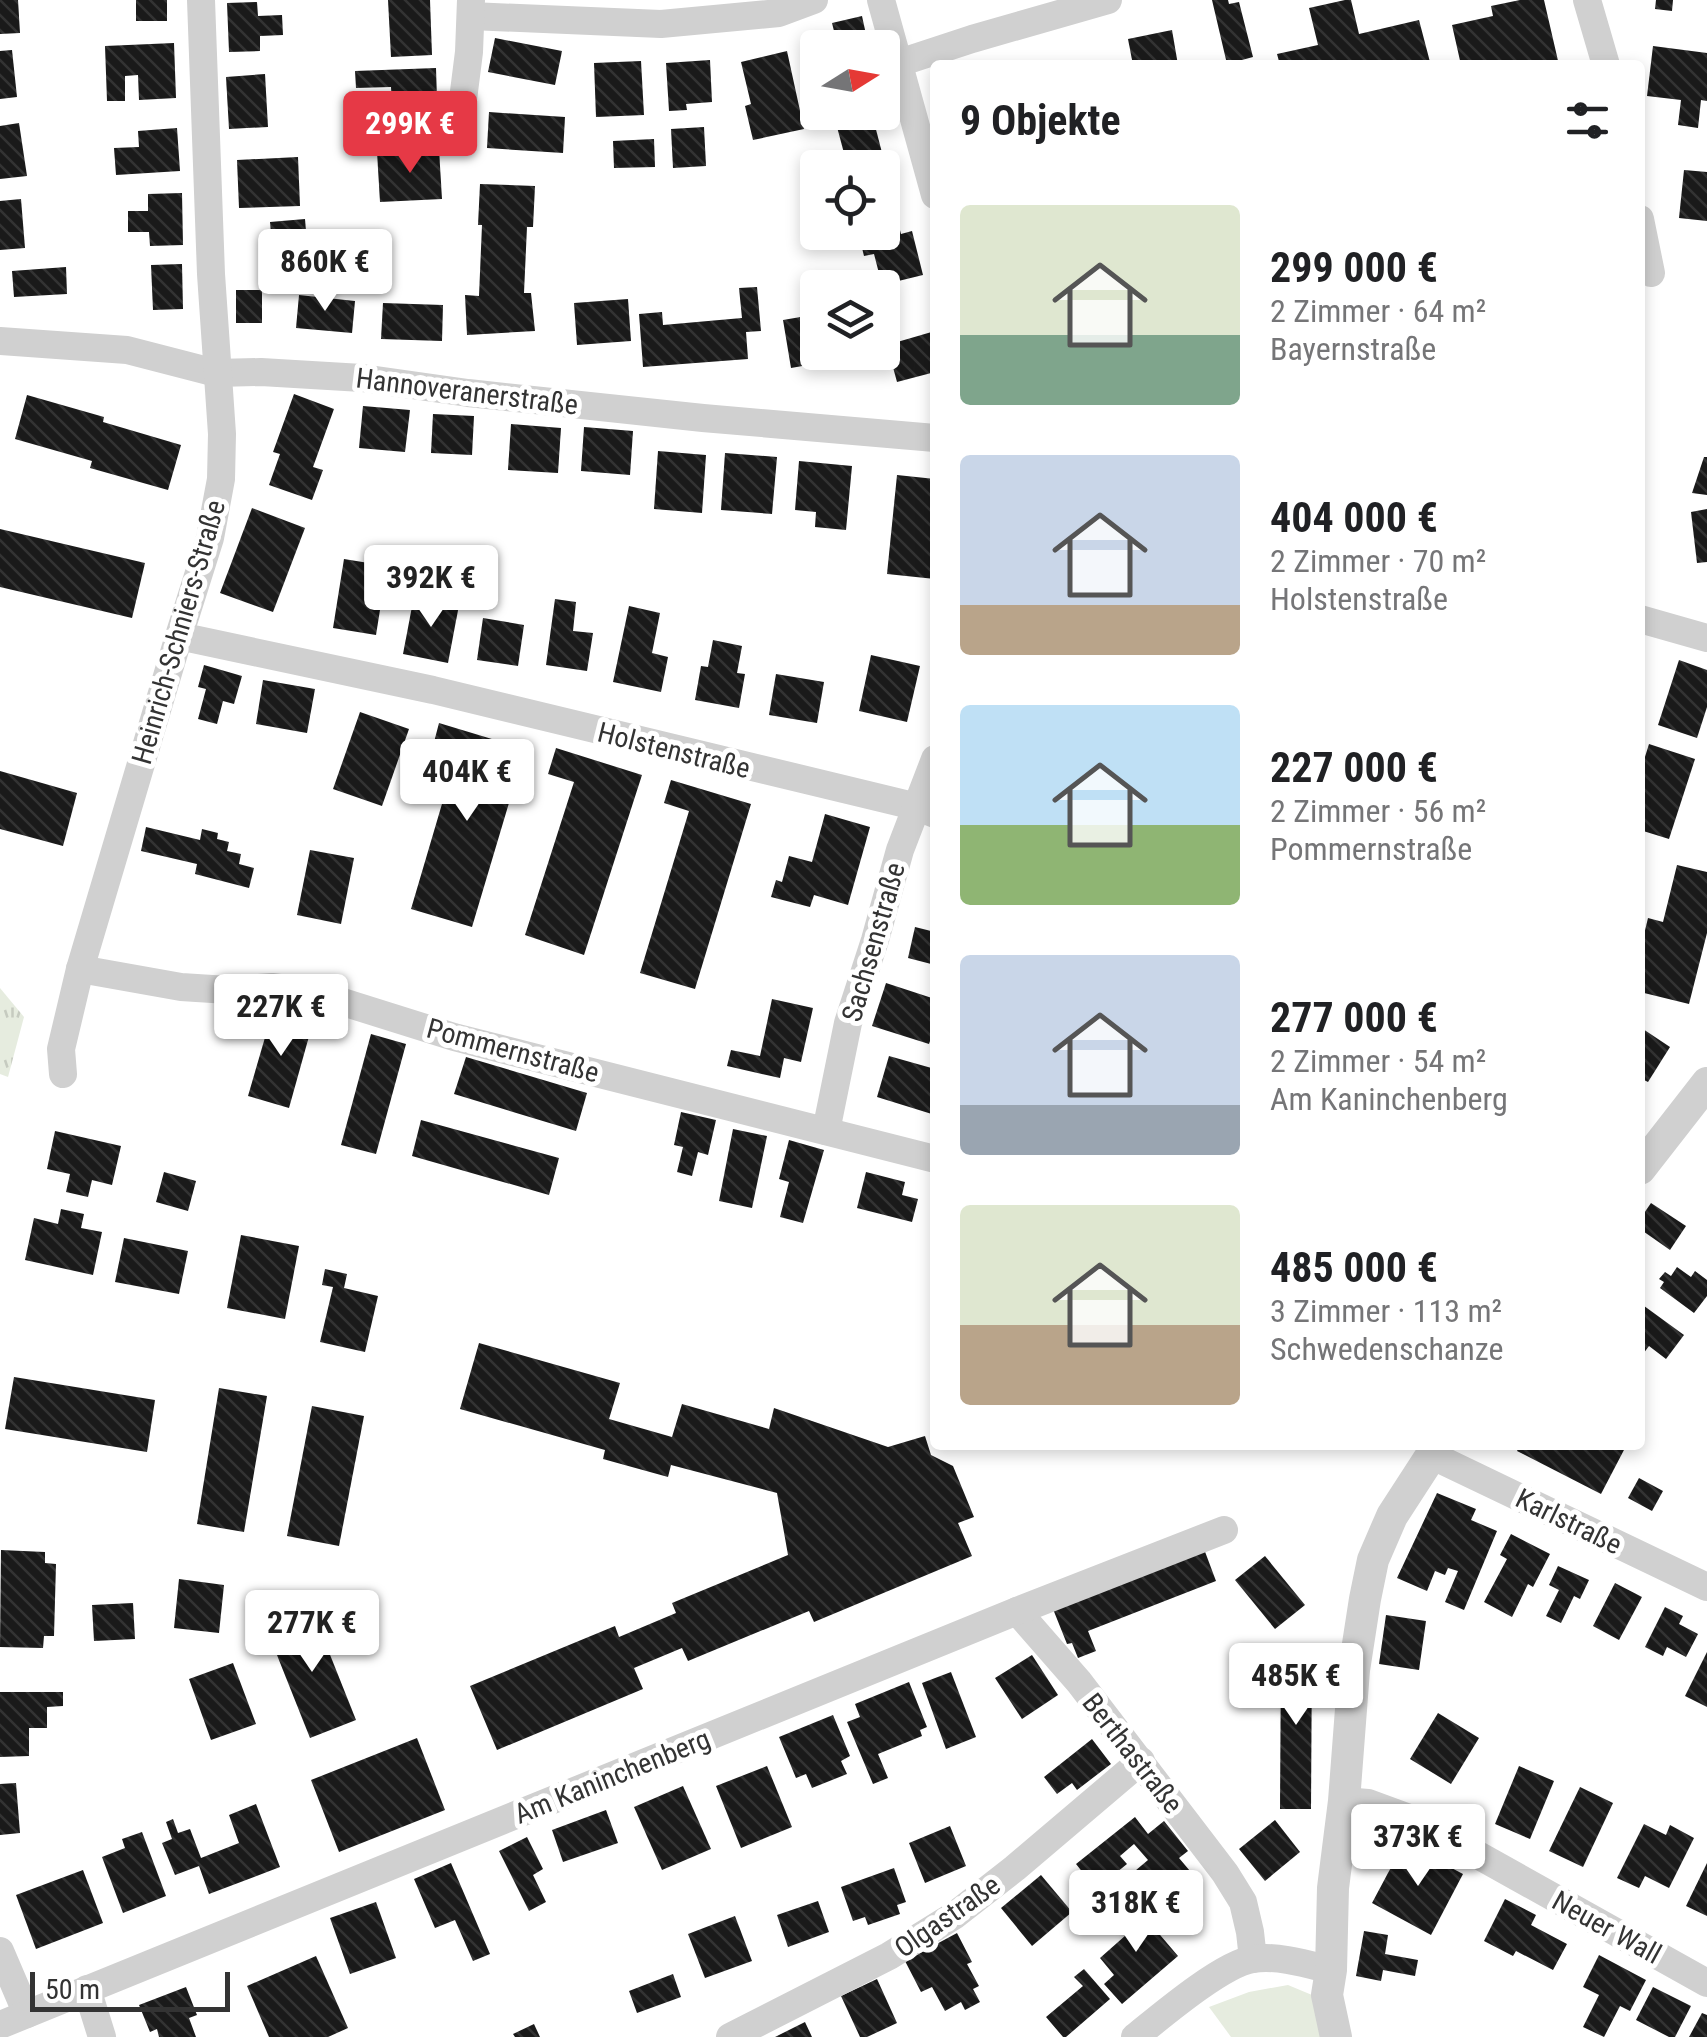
<!DOCTYPE html>
<html lang="de">
<head>
<meta charset="utf-8">
<style>
	:root { --surface:#fff; --page:#f2f2f2; --text:#202124; --muted:#757577; --accent:#e63946 }
	body { margin:0; font-family:"Roboto Condensed",sans-serif; background:var(--page); color:var(--text); height:100vh; display:flex; flex-direction:column; font-size:38px; white-space:nowrap }
	* { box-sizing:border-box; margin:0 }
	p { font-size:32px; color:var(--muted) }
	.icon { flex:none; width:55px; height:55px; fill:none; stroke:currentColor; stroke-width:2; stroke-linecap:round; stroke-linejoin:round }
	.map { position:relative; flex:1; overflow:hidden }
	.panel { position:absolute; left:930px; top:60px; width:715px; height:1390px; display:flex; flex-direction:column; background:var(--surface); border-radius:10px; box-shadow:0 5px 15px #0003 }
	.panel>* { flex:none }
	.needle { width:65px; rotate:79deg }
	.fabs { position:absolute; left:800px; top:30px; display:grid; gap:20px }
	.fabs a { display:grid; place-items:center; width:100px; height:100px; border-radius:10px; background:var(--surface); box-shadow:0 5px 15px #0003; font-size:50px }
	.scale { position:absolute; left:30px; bottom:25px; width:200px; box-sizing:border-box; padding-left:10px; border:5px solid #333; border-top:0; font-size:28px; line-height:35px; white-space:nowrap; color:#333; -webkit-text-stroke:8px #fff; paint-order:stroke }
	.price { position:absolute; translate:-50% -85px; padding:0 22px; border-radius:10px; background:#fff; color:#222; font-size:32px; line-height:65px; filter:drop-shadow(0 2px 5px #0008) }
	.price::after { content:''; position:absolute; left:50%; top:60px; width:30px; height:22px; margin-left:-15px; background:inherit; clip-path:polygon(0 0,100% 0,50% 100%) }
	.price.current { background:var(--accent); color:#fff }
	ul { padding:0; list-style:none }
	li { display:flex; align-items:center; gap:30px; height:250px; padding:0 30px }
	li span { display:grid; place-items:center; flex:none; width:280px; height:200px; border-radius:10px; color:#555 }
	li>.icon { margin-inline-start:auto }
	span .icon { width:120px; height:120px; fill:#fffc; stroke-width:1 }
	li b { font-size:42px }
	h2 { display:flex; justify-content:space-between; align-items:center; height:120px; padding:0 30px; font-size:42px }
	.map>svg:first-child { display:block }
</style>
</head>
<body>
<div class="map">
<svg width="1707" height="2037" viewBox="0 0 1707 2037">
	<defs>
		<pattern id="park-tufts" width="24" height="20" patternUnits="userSpaceOnUse" patternTransform="scale(2.5)"><rect width="24" height="20" fill="#e6ecdf"/><path d="M3 7l-1-3M5 7V3M7 7l1-3M15 17l-1-3M17 17v-4M19 17l1-3" fill="none" stroke="#c6cbc0"/></pattern>
		<pattern id="building-back-hatch" width="6" height="6" patternUnits="userSpaceOnUse" patternTransform="scale(2.5)"><rect width="6" height="6" fill="#1a1a1a"/><path d="M-1 5l2 2M0 0l6 6M5-1l2 2" fill="none" stroke="#333"/></pattern>
	</defs>
	<rect width="100%" height="100%" fill="#fff"/>
	<polygon fill="#e6ecdf" points="1288,1985 1312,1995 1337,2037 1231,2037 1209,2007 1249,1992"/>
	<polygon fill="url(#park-tufts)" points="0,988 24,1017 8,1077 0,1074"/>
	<g fill="url(#building-back-hatch)">
		<polygon points="0,0 18,0 20,33 0,34"/>
		<rect x="136" y="0" width="31" height="21"/>
		<polygon points="388,0 430,0 432,55 391,57"/>
		<polygon points="1212,0 1228,0 1229,4 1239,2 1253,57 1227,64"/>
		<polygon points="1345,0 1351,0 1359,34 1419,20 1430,62 1416,65 1280,65 1277,54 1318,45 1309,8"/>
		<polygon points="1520,0 1544,0 1559,65 1461,65 1452,25 1493,16 1491,6"/>
		<polygon points="1656,0 1673,0 1672,11 1655,9"/>
		<polygon points="257,2 258,16 282,15 283,35 260,36 260,51 229,52 227,3"/>
		<polygon points="862,16 869,48 818,48 816,102 802,38 834,31 832,23"/>
		<polygon points="1172,30 1178,65 1133,65 1128,39"/>
		<polygon points="495,38 562,51 555,85 488,72"/>
		<polygon points="174,43 176,98 139,100 138,75 125,76 125,101 107,101 105,46"/>
		<polygon points="1653,46 1707,53 1707,101 1701,100 1698,128 1678,125 1681,100 1647,96"/>
		<polygon points="12,50 17,97 0,99 0,51"/>
		<polygon points="787,51 804,129 753,140 745,106 751,104 741,62"/>
		<polygon points="710,60 712,102 686,104 687,110 669,111 666,63"/>
		<polygon points="641,61 644,115 596,117 594,63"/>
		<polygon points="436,68 438,130 393,131 391,87 356,88 355,71"/>
		<polygon points="265,74 268,127 229,129 226,77"/>
		<polygon points="489,112 565,117 563,153 487,148"/>
		<polygon points="873,118 886,168 848,168 837,127"/>
		<polygon points="19,123 27,176 0,179 0,126"/>
		<polygon points="704,127 706,166 673,168 671,129"/>
		<polygon points="177,128 180,171 116,175 114,148 139,147 138,131"/>
		<polygon points="654,139 655,167 614,168 613,141"/>
		<polygon points="439,149 442,199 380,202 377,152"/>
		<polygon points="298,157 300,206 239,208 237,160"/>
		<polygon points="1684,170 1707,172 1707,221 1679,218"/>
		<polygon points="480,184 535,186 533,227 527,227 524,293 531,293 535,331 467,335 465,295 479,296 482,225 478,225"/>
		<polygon points="182,193 183,245 150,246 149,232 128,232 128,211 148,211 148,194"/>
		<polygon points="21,199 25,248 0,250 0,201"/>
		<polygon points="893,203 901,234 912,231 923,275 882,285 874,254 864,256 858,232 882,232 882,205"/>
		<polygon points="305,219 309,268 274,271 270,222"/>
		<polygon points="182,264 183,309 153,310 151,265"/>
		<polygon points="66,267 67,294 14,297 12,271"/>
		<polygon points="757,287 761,331 746,332 748,359 643,367 639,314 662,312 663,325 742,318 739,288"/>
		<rect x="236" y="290" width="26" height="33"/>
		<polygon points="299,295 355,301 352,333 296,328"/>
		<polygon points="628,299 631,341 577,345 574,303"/>
		<polygon points="383,303 443,305 442,341 381,339"/>
		<polygon points="818,314 818,352 845,352 846,355 830,357 831,361 791,368 783,320"/>
		<polygon points="935,331 935,372 897,382 887,345"/>
		<polygon points="294,394 334,409 313,467 323,470 312,500 269,485 280,454 273,452"/>
		<polygon points="27,395 104,417 103,422 181,445 168,490 90,468 92,461 15,439"/>
		<polygon points="363,406 410,410 405,452 359,448"/>
		<polygon points="433,414 474,416 472,455 431,453"/>
		<polygon points="511,424 561,428 558,473 508,470"/>
		<polygon points="584,427 633,431 630,475 581,471"/>
		<polygon points="658,451 706,455 702,513 654,509"/>
		<polygon points="725,453 777,457 772,514 721,510"/>
		<polygon points="1704,457 1707,457 1707,495 1692,493"/>
		<polygon points="799,461 852,466 846,530 815,527 816,512 795,510"/>
		<polygon points="897,475 935,479 935,579 887,574"/>
		<polygon points="252,508 305,528 273,612 220,593"/>
		<polygon points="1707,509 1707,562 1697,563 1691,512"/>
		<polygon points="0,529 145,563 132,618 0,587"/>
		<polygon points="344,559 387,566 376,635 333,628"/>
		<polygon points="414,596 459,605 448,663 403,654"/>
		<polygon points="555,599 576,602 573,631 593,633 587,671 546,665"/>
		<polygon points="629,606 660,613 652,653 668,657 661,692 613,682"/>
		<polygon points="483,618 524,625 518,666 477,660"/>
		<polygon points="713,640 742,646 737,673 745,674 739,708 695,700 701,666 708,667"/>
		<polygon points="871,655 920,666 907,722 859,711"/>
		<polygon points="1679,660 1707,670 1707,707 1697,738 1658,725"/>
		<polygon points="204,665 242,676 234,704 223,701 217,724 198,719 206,689 198,687"/>
		<polygon points="776,674 824,682 817,723 769,715"/>
		<polygon points="263,680 315,689 307,733 256,724"/>
		<polygon points="360,712 409,729 382,806 333,789"/>
		<polygon points="439,723 525,749 472,927 411,909 457,753 433,746"/>
		<polygon points="1649,744 1695,759 1669,839 1640,830 1640,773"/>
		<polygon points="556,748 642,775 584,955 525,935 574,782 548,774"/>
		<polygon points="0,771 77,793 63,846 0,829"/>
		<polygon points="671,780 751,804 695,989 640,973 689,811 664,803"/>
		<polygon points="825,814 870,827 848,905 814,895 810,907 771,897 776,880 782,882 789,856 812,862"/>
		<polygon points="146,827 200,840 202,829 218,833 217,839 229,842 227,851 241,854 239,864 254,868 249,888 195,874 197,864 141,851"/>
		<polygon points="310,850 354,858 341,924 297,915"/>
		<polygon points="1677,865 1707,872 1707,933 1689,1004 1640,992 1640,951 1648,918 1663,922"/>
		<polygon points="915,927 935,932 935,965 908,958"/>
		<polygon points="886,983 935,999 935,1026 929,1044 872,1026"/>
		<polygon points="772,999 813,1008 801,1062 784,1058 780,1078 727,1066 731,1050 760,1056"/>
		<polygon points="273,1010 313,1022 289,1108 248,1096"/>
		<polygon points="1640,1027 1670,1047 1648,1082 1640,1078"/>
		<polygon points="371,1034 406,1044 376,1154 341,1145"/>
		<polygon points="889,1056 935,1069 935,1115 877,1097"/>
		<polygon points="466,1057 587,1093 576,1131 454,1094"/>
		<polygon points="681,1112 716,1120 708,1155 698,1152 692,1176 677,1172 683,1147 674,1145"/>
		<polygon points="421,1120 559,1158 549,1195 412,1156"/>
		<polygon points="733,1129 767,1136 752,1208 719,1201"/>
		<polygon points="55,1131 121,1146 112,1185 92,1180 88,1197 66,1192 70,1174 47,1169"/>
		<polygon points="789,1140 824,1150 803,1223 780,1217 789,1182 779,1179"/>
		<polygon points="164,1172 196,1181 188,1211 156,1202"/>
		<polygon points="866,1172 905,1182 902,1195 918,1199 912,1222 857,1208"/>
		<polygon points="1651,1203 1686,1226 1670,1250 1640,1229 1640,1219"/>
		<polygon points="61,1209 84,1214 81,1228 102,1232 93,1275 25,1260 34,1218 58,1224"/>
		<polygon points="241,1235 299,1246 285,1319 227,1308"/>
		<polygon points="124,1238 188,1251 179,1294 115,1282"/>
		<polygon points="1677,1267 1691,1277 1695,1271 1707,1280 1707,1296 1694,1313 1660,1288 1664,1282 1659,1279 1665,1272 1671,1276"/>
		<polygon points="325,1269 347,1274 344,1288 378,1296 365,1352 320,1342 333,1287 322,1285"/>
		<polygon points="1640,1303 1684,1335 1666,1359 1649,1346 1640,1358"/>
		<polygon points="479,1343 620,1383 609,1419 672,1437 682,1404 769,1429 774,1408 888,1447 925,1436 931,1455 953,1466 974,1517 958,1523 972,1556 814,1622 809,1611 688,1661 682,1648 634,1668 643,1689 497,1750 470,1686 615,1626 619,1637 676,1613 672,1603 788,1555 777,1493 671,1465 668,1477 603,1459 605,1450 460,1409"/>
		<polygon points="14,1377 155,1400 147,1452 5,1429"/>
		<polygon points="219,1388 267,1396 244,1532 197,1524"/>
		<polygon points="312,1406 364,1416 339,1546 287,1536"/>
		<polygon points="1520,1445 1619,1445 1625,1448 1601,1494 1517,1451"/>
		<polygon points="1639,1478 1663,1491 1652,1511 1628,1498"/>
		<polygon points="1437,1493 1476,1509 1471,1520 1497,1531 1464,1610 1445,1602 1458,1571 1448,1568 1445,1575 1435,1571 1427,1591 1397,1578"/>
		<polygon points="1511,1534 1550,1554 1533,1587 1528,1584 1512,1617 1484,1602 1507,1559 1500,1555"/>
		<polygon points="1204,1549 1216,1581 1088,1631 1096,1651 1078,1658 1072,1643 1067,1644 1053,1609"/>
		<polygon points="1,1550 45,1552 45,1563 56,1564 54,1636 44,1636 43,1648 0,1647"/>
		<polygon points="1265,1556 1305,1605 1275,1629 1235,1580"/>
		<polygon points="1558,1566 1589,1580 1580,1599 1574,1596 1561,1623 1546,1616 1559,1590 1549,1585"/>
		<polygon points="179,1579 224,1585 219,1633 174,1628"/>
		<polygon points="1615,1583 1642,1597 1619,1640 1593,1626"/>
		<polygon points="133,1603 135,1639 94,1641 92,1605"/>
		<polygon points="1665,1607 1683,1616 1679,1624 1698,1634 1686,1657 1667,1647 1663,1656 1645,1647"/>
		<polygon points="313,1612 356,1720 310,1738 267,1630"/>
		<polygon points="1386,1615 1426,1621 1419,1670 1379,1664"/>
		<polygon points="1281,1646 1312,1646 1311,1809 1280,1809"/>
		<polygon points="1707,1652 1707,1707 1685,1696"/>
		<polygon points="1032,1655 1058,1695 1022,1719 995,1678"/>
		<polygon points="233,1663 256,1724 211,1740 189,1679"/>
		<polygon points="951,1672 976,1737 946,1749 922,1683"/>
		<polygon points="909,1682 927,1727 920,1730 922,1736 878,1754 888,1778 873,1784 847,1722 860,1717 855,1704"/>
		<polygon points="0,1692 63,1692 63,1706 47,1707 47,1728 29,1728 29,1756 0,1757"/>
		<polygon points="1438,1713 1479,1738 1451,1784 1410,1759"/>
		<polygon points="833,1715 850,1756 841,1761 847,1774 812,1788 806,1774 796,1778 779,1737"/>
		<polygon points="417,1738 445,1810 339,1852 311,1780"/>
		<polygon points="1092,1739 1111,1764 1077,1790 1072,1783 1057,1794 1044,1777"/>
		<polygon points="767,1766 792,1827 741,1848 716,1786"/>
		<polygon points="1519,1766 1554,1781 1530,1839 1495,1824"/>
		<polygon points="16,1783 20,1833 0,1835 0,1784"/>
		<polygon points="683,1786 711,1849 662,1870 634,1807"/>
		<polygon points="1580,1787 1613,1803 1583,1867 1549,1851"/>
		<polygon points="256,1804 280,1867 209,1894 199,1866 175,1875 162,1843 172,1839 166,1822 173,1819 178,1833 190,1829 201,1858 239,1843 229,1815"/>
		<polygon points="606,1810 618,1843 563,1862 552,1830"/>
		<polygon points="1135,1817 1148,1834 1164,1821 1188,1851 1179,1858 1190,1871 1176,1883 1168,1873 1143,1893 1129,1876 1148,1860 1134,1844 1120,1856 1127,1864 1096,1889 1076,1864"/>
		<polygon points="1275,1820 1300,1852 1265,1881 1239,1849"/>
		<polygon points="1644,1824 1666,1835 1670,1825 1694,1838 1669,1888 1645,1876 1639,1888 1617,1878"/>
		<polygon points="950,1826 966,1866 925,1883 909,1843"/>
		<polygon points="142,1832 166,1896 123,1913 102,1857 125,1848 122,1839"/>
		<polygon points="527,1837 543,1869 533,1875 546,1902 529,1911 499,1851"/>
		<polygon points="1404,1843 1463,1874 1431,1935 1372,1903"/>
		<polygon points="451,1863 490,1954 473,1961 455,1920 435,1928 414,1879"/>
		<polygon points="1707,1863 1707,1916 1686,1906"/>
		<polygon points="894,1868 906,1902 897,1905 900,1914 868,1925 865,1917 853,1921 841,1887"/>
		<polygon points="83,1870 103,1923 36,1949 16,1895"/>
		<polygon points="1041,1875 1072,1912 1032,1946 1001,1908"/>
		<polygon points="1505,1899 1536,1915 1531,1925 1567,1944 1553,1970 1516,1951 1513,1956 1484,1941"/>
		<polygon points="818,1901 829,1932 788,1947 777,1915"/>
		<polygon points="376,1902 396,1958 350,1974 330,1918"/>
		<polygon points="1132,1902 1178,1956 1122,2004 1104,1984 1114,1975 1100,1958 1126,1935 1113,1919"/>
		<polygon points="735,1916 752,1961 705,1978 688,1934"/>
		<polygon points="1364,1931 1388,1935 1385,1954 1418,1960 1415,1976 1383,1970 1381,1981 1356,1976"/>
		<polygon points="957,1933 972,1962 967,1964 979,1986 973,1989 980,2002 965,2010 961,2002 945,2011 932,1987 921,1992 905,1961"/>
		<polygon points="1599,1955 1646,1980 1630,2011 1620,2006 1604,2037 1583,2027 1599,1995 1583,1987"/>
		<polygon points="316,1956 348,2028 328,2037 269,2037 247,1986"/>
		<polygon points="1084,1969 1110,1999 1066,2037 1063,2037 1046,2017 1083,1986 1074,1977"/>
		<polygon points="673,1974 681,1997 637,2013 629,1991"/>
		<polygon points="877,1979 897,2023 867,2037 860,2037 841,1996"/>
		<polygon points="186,1987 197,2015 189,2018 196,2037 159,2037 157,2029 150,2032 139,2005"/>
		<polygon points="1653,1987 1691,2006 1675,2037 1669,2037 1636,2020"/>
		<polygon points="1702,2013 1707,2015 1707,2037 1689,2037"/>
		<polygon points="805,2022 812,2037 775,2037"/>
		<polygon points="534,2024 540,2037 515,2037 513,2034"/>
	</g>
	<g fill="none" stroke-linecap="round" stroke-linejoin="round">
		<g stroke="#d0d0d0" stroke-width="28">
			<polyline points="881,0 935,195"/>
			<polyline points="1587,0 1606,65"/>
			<polyline points="471,16 661,24 779,13 814,0"/>
			<polyline points="899,63 972,39 1108,0"/>
			<polyline points="459,131 469,52 471,0"/>
			<polyline points="1640,219 1651,273"/>
			<polyline points="0,341 127,350 216,373 261,372 362,378 468,393 703,418 935,438"/>
			<polyline points="1640,619 1707,638"/>
			<polyline points="179,636 433,690 918,807 935,814"/>
			<polyline points="80,969 181,987 228,990 272,987 311,992 454,1037 935,1159"/>
			<polyline points="63,1074 61,1049 80,969 179,636 210,538 221,479 222,434 211,274 201,0"/>
			<polyline points="826,1131 848,1023 875,940 900,850 935,759"/>
			<polyline points="1431,1455 1707,1587"/>
			<polyline points="1017,1611 1079,1682 1225,1873 1243,1902 1250,1932 1253,1959"/>
			<polyline points="1344,1801 1368,1803 1417,1821 1707,1983"/>
			<polyline points="0,1951 27,2014"/>
			<polyline points="87,1989 102,2037"/>
			<polyline points="0,2025 1017,1611 1224,1530"/>
			<polyline points="730,2037 889,1956 955,1915 1015,1868 1141,1761"/>
			<path d="M1135 2037C1161 2016 1222 1964 1253 1959 1277 1955 1307 1964 1331 1970"/>
		</g>
		<g stroke="#d0d0d0" stroke-width="32">
			<polyline points="1640,1169 1707,1083"/>
			<polyline points="1336,2037 1327,1995 1331,1970 1333,1888 1344,1801 1354,1670 1365,1599 1373,1560 1392,1516 1438,1445"/>
		</g>
	</g>
	<g text-anchor="middle" stroke-width="10" stroke-linejoin="round" paint-order="stroke">
		<g font-size="28" fill="#333" stroke="#fff">
			<text transform="translate(467 391) rotate(7)" y="10">Hannoveranerstraße</text>
			<text transform="translate(178 632) rotate(-74)" y="10">Heinrich-Schniers-Straße</text>
			<text transform="translate(674 750) rotate(14)" y="10">Holstenstraße</text>
			<text transform="translate(873 942) rotate(-74)" y="10">Sachsenstraße</text>
			<text transform="translate(513 1050) rotate(15)" y="10">Pommernstraße</text>
			<text transform="translate(1569 1521) rotate(26)" y="10">Karlstraße</text>
			<text transform="translate(1133 1753) rotate(52)" y="10">Berthastraße</text>
			<text transform="translate(612 1776) rotate(-22)" y="10">Am Kaninchenberg</text>
			<text transform="translate(947 1916) rotate(-35)" y="10">Olgastraße</text>
			<text transform="translate(1607 1927) rotate(29)" y="10">Neuer Wall</text>
		</g>
	</g>
</svg>
<div class="fabs">
<a><svg class="needle" viewBox="-14 -14 28 28"><path d="M0-13l5 13h-10z" fill="#e53935"/><path d="M0 13l5-13h-10z" fill="#757577"/></svg></a>
<a><svg class="icon" aria-label="locate" viewBox="0 0 24 24"><circle cx="12" cy="12" r="6"/><path d="M12 2v4M12 18v4M2 12h4M18 12h4"/></svg></a>
<a><svg class="icon" aria-label="layers" viewBox="0 0 24 24"><path d="M12 4l9 5-9 5-9-5zM3 14l9 5 9-5"/></svg></a>
</div>
<div class="scale">50 m</div>
<b class="price current" style="left:410px;top:176px">299K €</b>
<b class="price" style="left:325px;top:314px">860K €</b>
<b class="price" style="left:431px;top:630px">392K €</b>
<b class="price" style="left:467px;top:824px">404K €</b>
<b class="price" style="left:281px;top:1059px">227K €</b>
<b class="price" style="left:312px;top:1675px">277K €</b>
<b class="price" style="left:1296px;top:1728px">485K €</b>
<b class="price" style="left:1418px;top:1889px">373K €</b>
<b class="price" style="left:1136px;top:1955px">318K €</b>
<section class="panel">
<h2>9 Objekte<svg class="icon" aria-label="filters" viewBox="0 0 24 24"><path d="M4 7h16M4 17h16"/><circle cx="9" cy="7" r="2"/><circle cx="15" cy="17" r="2"/></svg></h2>
<ul>
<li><span style="background:linear-gradient(#dfe7d0 65%,#7fa58c 0)"><svg class="icon" aria-label="home" viewBox="0 0 24 24"><path d="M3 11l9-7 9 7M6 9v11h12V9"/></svg></span><div><b>299 000 €</b><p>2 Zimmer · 64 m²</p><p>Bayernstraße</p></div></li>
<li><span style="background:linear-gradient(#c9d6e8 75%,#b9a48a 0)"><svg class="icon" aria-label="home" viewBox="0 0 24 24"><path d="M3 11l9-7 9 7M6 9v11h12V9"/></svg></span><div><b>404 000 €</b><p>2 Zimmer · 70 m²</p><p>Holstenstraße</p></div></li>
<li><span style="background:linear-gradient(#bfe0f5 60%,#8fb573 0)"><svg class="icon" aria-label="home" viewBox="0 0 24 24"><path d="M3 11l9-7 9 7M6 9v11h12V9"/></svg></span><div><b>227 000 €</b><p>2 Zimmer · 56 m²</p><p>Pommernstraße</p></div></li>
<li><span style="background:linear-gradient(#c9d6e8 75%,#9aa5b1 0)"><svg class="icon" aria-label="home" viewBox="0 0 24 24"><path d="M3 11l9-7 9 7M6 9v11h12V9"/></svg></span><div><b>277 000 €</b><p>2 Zimmer · 54 m²</p><p>Am Kaninchenberg</p></div></li>
<li><span style="background:linear-gradient(#dfe7d0 60%,#b9a48a 0)"><svg class="icon" aria-label="home" viewBox="0 0 24 24"><path d="M3 11l9-7 9 7M6 9v11h12V9"/></svg></span><div><b>485 000 €</b><p>3 Zimmer · 113 m²</p><p>Schwedenschanze</p></div></li>
</ul>
</section>
</div>
</body>
</html>
